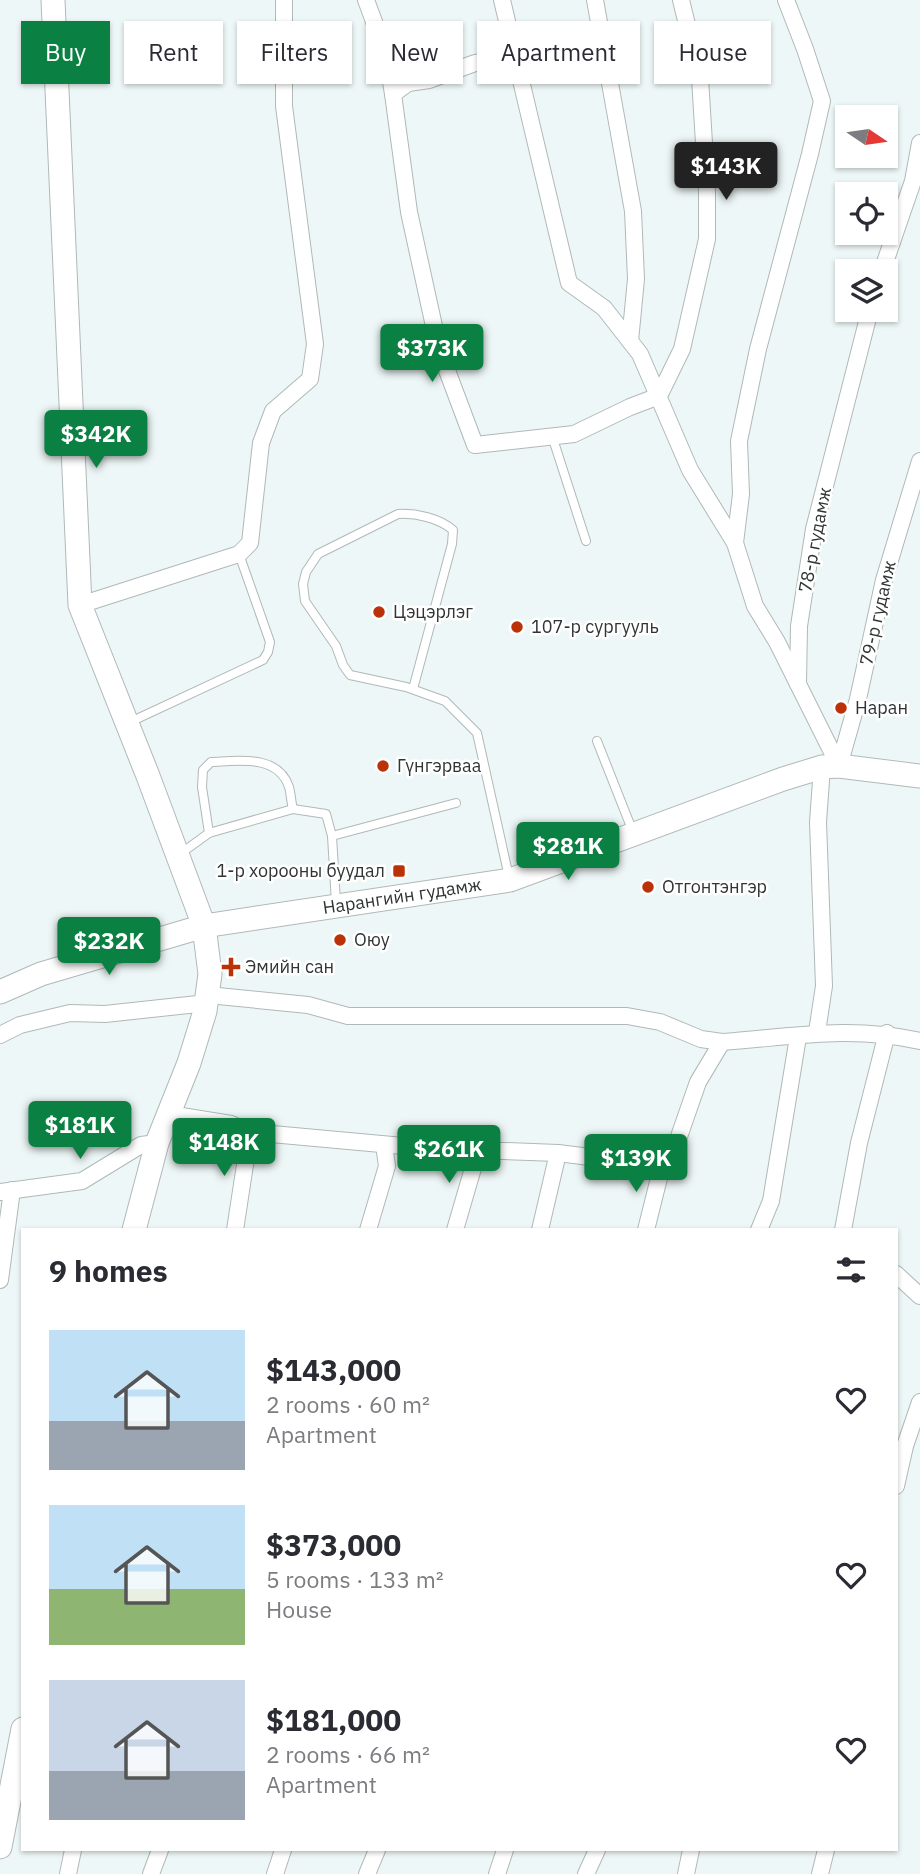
<!DOCTYPE html>
<html lang="en">
<head>
<meta charset="utf-8">
<style>
	:root { --surface:#fff; --page:#f7f7f7; --text:#2b2b33; --muted:#7c7c81; --accent:#0b8043 }
	body { margin:0; font-family:"IBM Plex Sans",sans-serif; background:var(--page); color:var(--text); height:100vh; display:flex; flex-direction:column; font-size:26px; white-space:nowrap }
	* { box-sizing:border-box; margin:0 }
	p { font-size:23px; color:var(--muted) }
	.icon { flex:none; width:38px; height:38px; fill:none; stroke:currentColor; stroke-width:2; stroke-linecap:round; stroke-linejoin:round }
	.map { position:relative; flex:1; overflow:hidden }
	.drawer { position:absolute; left:21px; top:1228px; width:877px; height:623px; display:flex; flex-direction:column; background:var(--surface); border-radius:0px; box-shadow:0 2px 5px #0004 }
	.drawer>* { flex:none }
	.banner { position:absolute; left:21px; top:21px; width:878px; height:63px; display:flex; gap:14px }
	.needle { width:46px; rotate:103deg }
	.controls { position:absolute; left:835px; top:105px; display:grid; gap:14px }
	.controls a { display:grid; place-items:center; width:63px; height:63px; border-radius:0px; background:var(--surface); box-shadow:0 2px 5px #0004; font-size:35px }
	.price { position:absolute; translate:-50% -60px; padding:0 16px; border-radius:7px; background:var(--accent); color:#fff; font-size:23px; line-height:46px; filter:drop-shadow(0 2px 4px #0008) }
	.price::after { content:''; position:absolute; left:50%; top:42px; width:21px; height:16px; margin-left:-10px; background:inherit; clip-path:polygon(0 0,100% 0,50% 100%) }
	.price.selected { background:#222; color:#fff }
	ul { padding:0; list-style:none }
	li { display:flex; align-items:center; gap:21px; height:175px; padding:0 28px }
	li span { display:grid; place-items:center; flex:none; width:196px; height:140px; border-radius:0px; color:#555 }
	li>.icon { margin-inline-start:auto }
	span .icon { width:84px; height:84px; fill:#fffc; stroke-width:1 }
	li b { font-size:30px }
	h2 { display:flex; justify-content:space-between; align-items:center; height:84px; padding:0 28px; font-size:30px }
	.chip { padding:0 24px; border-radius:0px; background:var(--surface); box-shadow:0 2px 5px #0004; font-size:24px; line-height:63px }
	.chip.selected { background:var(--accent); color:#fff }
	.map>svg:first-child { display:block }
</style>
</head>
<body>
<div class="map">
<svg width="920" height="1874" viewBox="0 0 920 1874">
	<rect width="100%" height="100%" fill="#eef7f7"/>
	<g fill="none" stroke-linecap="round" stroke-linejoin="round">
		<g stroke="#b0b9b8" stroke-width="10">
			<g id="lane">
				<polyline points="552,436 586,541"/>
				<path d="M413 689 452 544 453 530C439 518 416 513 398 514L318 554 306 572 303 584 305 601 336 646 343 665 350 675 406 687 445 701 477 733 509 877"/>
				<polyline points="128,723 263,660 268,652 270,642 239,554"/>
				<polyline points="597,741 633,832"/>
				<path d="M209 833 202 787 203 770 211 762C238 761 278 754 289 787 291 794 291 802 293 809"/>
				<polyline points="332,836 456,803"/>
				<polyline points="180,854 209,833 293,809 326,814 332,836 336,903"/>
			</g>
		</g>
		<g stroke="#b0b9b8" stroke-width="18">
			<g id="street">
				<polyline points="366,0 387,57 393,94 408,83 429,80 475,63 515,55 569,283 604,308 640,354 690,470 735,543 755,606 777,642 798,684"/>
				<polyline points="502,0 515,55"/>
				<polyline points="595,0 633,211 636,279 630,341"/>
				<polyline points="393,94 409,212 439,349 475,445 574,434 630,407 659,396 682,349 707,239 707,192 700,78 681,0"/>
				<polyline points="882,271 913,181 920,143"/>
				<polyline points="735,543 741,494 739,441 758,349 810,154 822,101 805,49 786,0"/>
				<polyline points="80,605 239,554 250,543 261,443 273,411 310,379 315,344 284,106 284,0"/>
				<polyline points="839,766 798,684 799,626 814,529 870,310"/>
				<polyline points="839,766 858,699 884,580 920,461"/>
				<polyline points="208,995 308,1005 348,1016 627,1016 660,1022 701,1039 722,1042"/>
				<polyline points="817,1032 824,986 818,822 822,767"/>
				<polyline points="0,1035 20,1025 70,1013 105,1014 207,1003"/>
				<path d="M169 1114 231 1124 250 1132 425 1148 558 1153 662 1166 674 1151 698 1082 722 1042C791 1037 851 1025 920 1041"/>
				<polyline points="0,1192 82,1181 141,1145 157,1143"/>
				<polyline points="235,1230 250,1132"/>
				<polyline points="368,1230 387,1166 384,1145"/>
				<polyline points="455,1230 478,1151"/>
				<polyline points="540,1230 558,1153"/>
				<polyline points="646,1230 662,1166"/>
				<polyline points="759,1230 771,1201 798,1037"/>
				<polyline points="843,1230 859,1143 887,1033"/>
				<polyline points="896,1274 920,1296"/>
				<polyline points="0,1280 12,1190"/>
				<polyline points="896,1486 905,1446 920,1402"/>
				<polyline points="68,1874 73,1850"/>
				<polyline points="151,1874 160,1850"/>
				<polyline points="275,1874 283,1850"/>
				<polyline points="367,1874 377,1850"/>
				<polyline points="497,1874 505,1850"/>
				<polyline points="586,1874 597,1850"/>
				<polyline points="686,1874 691,1850"/>
				<polyline points="820,1874 826,1850"/>
			</g>
		</g>
		<g stroke="#b0b9b8" stroke-width="25">
			<g id="secondary">
				<polyline points="53,0 80,605 148,776 204,926 210,974 205,1011 189,1063 157,1143 134,1230"/>
				<path id="s1" d="M0 992 41 974 204 926 510 880 783 779 822 767 839 766 920 776"/>
				<polyline points="0,1847 23,1729"/>
			</g>
		</g>
		<use href="#lane" stroke="#fff" stroke-width="8"/>
		<use href="#street" stroke="#fff" stroke-width="16"/>
		<use href="#secondary" stroke="#fff" stroke-width="23"/>
	</g>
	<g fill="#bc3208" stroke="#fff" stroke-width="2.5">
		<circle cx="379" cy="612" r="7"/>
		<circle cx="517" cy="627" r="7"/>
		<circle cx="841" cy="708" r="7"/>
		<circle cx="383" cy="766" r="7"/>
		<rect x="392" y="864" width="14" height="14" rx="3.5"/>
		<circle cx="648" cy="887" r="7"/>
		<circle cx="340" cy="940" r="7"/>
		<path d="M227.5 956.5h7v7h7v7h-7v7h-7v-7h-7v-7h7z"/>
	</g>
	<g text-anchor="middle" stroke-width="5" stroke-linejoin="round" paint-order="stroke">
		<g font-size="18" fill="#313434" stroke="#fff">
			<text transform="translate(815 540) rotate(-79)" y="6">78-р гудамж</text>
			<text transform="translate(878 613) rotate(-77)" y="6">79-р гудамж</text>
			<text dy="6" stroke="none"><textPath href="#s1" startOffset="415">Нарангийн гудамж</textPath></text>
		</g>
		<g font-size="18" fill="#313434" stroke="#fff" text-anchor="start">
			<text x="393" y="618">Цэцэрлэг</text>
			<text x="531" y="633">107-р сургууль</text>
			<text x="855" y="714">Наран</text>
			<text x="397" y="772">Гүнгэрваа</text>
			<text x="385" y="877" text-anchor="end">1-р хорооны буудал</text>
			<text x="662" y="893">Отгонтэнгэр</text>
			<text x="354" y="946">Оюу</text>
			<text x="245" y="973">Эмийн сан</text>
		</g>
	</g>
</svg>
<div class="controls">
<a><svg class="needle" viewBox="-14 -14 28 28"><path d="M0-13l5 13h-10z" fill="#e53935"/><path d="M0 13l5-13h-10z" fill="#7c7c81"/></svg></a>
<a><svg class="icon" aria-label="locate" viewBox="0 0 24 24"><circle cx="12" cy="12" r="6"/><path d="M12 2v4M12 18v4M2 12h4M18 12h4"/></svg></a>
<a><svg class="icon" aria-label="layers" viewBox="0 0 24 24"><path d="M12 4l9 5-9 5-9-5zM3 14l9 5 9-5"/></svg></a>
</div>
<b class="price selected" style="left:726px;top:202px">$143K</b>
<b class="price" style="left:432px;top:384px">$373K</b>
<b class="price" style="left:96px;top:470px">$342K</b>
<b class="price" style="left:568px;top:882px">$281K</b>
<b class="price" style="left:109px;top:977px">$232K</b>
<b class="price" style="left:80px;top:1161px">$181K</b>
<b class="price" style="left:224px;top:1178px">$148K</b>
<b class="price" style="left:449px;top:1185px">$261K</b>
<b class="price" style="left:636px;top:1194px">$139K</b>
<div class="banner">
<a class="chip selected">Buy</a>
<a class="chip">Rent</a>
<a class="chip">Filters</a>
<a class="chip">New</a>
<a class="chip">Apartment</a>
<a class="chip">House</a>
</div>
<section class="drawer">
<h2>9 homes<svg class="icon" aria-label="filters" viewBox="0 0 24 24"><path d="M4 7h16M4 17h16"/><circle cx="9" cy="7" r="2"/><circle cx="15" cy="17" r="2"/></svg></h2>
<ul>
<li><span style="background:linear-gradient(#bfe0f5 65%,#9aa5b1 0)"><svg class="icon" aria-label="home" viewBox="0 0 24 24"><path d="M3 11l9-7 9 7M6 9v11h12V9"/></svg></span><div><b>$143,000</b><p>2 rooms · 60 m²</p><p>Apartment</p></div><svg class="icon" aria-label="heart" viewBox="0 0 24 24"><path d="M12 20l-8-8c-3-5 5-10 8-4 3-6 11-1 8 4z"/></svg></li>
<li><span style="background:linear-gradient(#bfe0f5 60%,#8fb573 0)"><svg class="icon" aria-label="home" viewBox="0 0 24 24"><path d="M3 11l9-7 9 7M6 9v11h12V9"/></svg></span><div><b>$373,000</b><p>5 rooms · 133 m²</p><p>House</p></div><svg class="icon" aria-label="heart" viewBox="0 0 24 24"><path d="M12 20l-8-8c-3-5 5-10 8-4 3-6 11-1 8 4z"/></svg></li>
<li><span style="background:linear-gradient(#c9d6e8 65%,#9aa5b1 0)"><svg class="icon" aria-label="home" viewBox="0 0 24 24"><path d="M3 11l9-7 9 7M6 9v11h12V9"/></svg></span><div><b>$181,000</b><p>2 rooms · 66 m²</p><p>Apartment</p></div><svg class="icon" aria-label="heart" viewBox="0 0 24 24"><path d="M12 20l-8-8c-3-5 5-10 8-4 3-6 11-1 8 4z"/></svg></li>
</ul>
</section>
</div>
</body>
</html>
